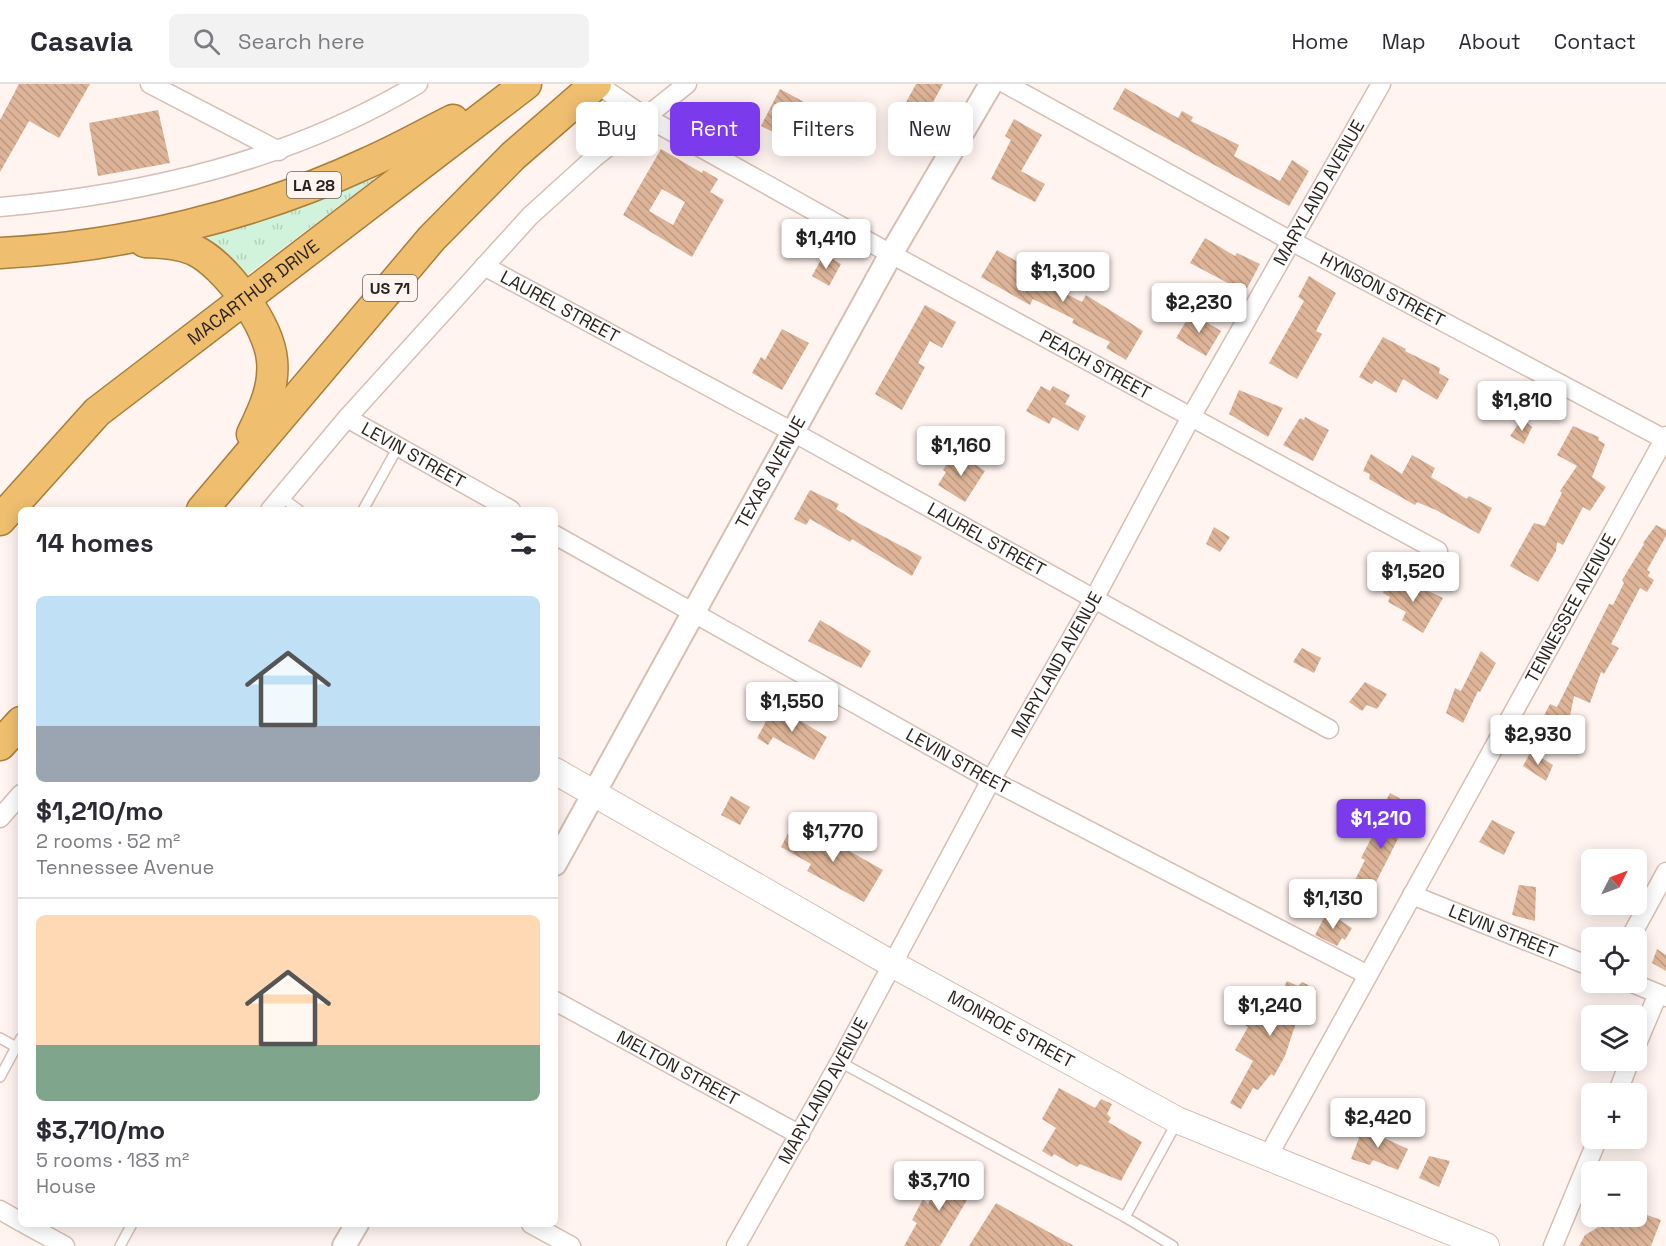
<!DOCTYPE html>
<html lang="en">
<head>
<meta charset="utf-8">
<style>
	:root { --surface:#fff; --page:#f2f2f3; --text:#2b2b33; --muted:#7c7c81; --line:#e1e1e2; --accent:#7c3aed }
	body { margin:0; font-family:"Space Grotesk",sans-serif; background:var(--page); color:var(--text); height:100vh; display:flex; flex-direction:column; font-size:22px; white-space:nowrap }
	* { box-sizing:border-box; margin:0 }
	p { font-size:20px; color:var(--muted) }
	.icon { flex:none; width:33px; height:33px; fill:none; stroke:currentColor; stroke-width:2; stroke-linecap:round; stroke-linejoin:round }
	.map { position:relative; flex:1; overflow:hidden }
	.sheet { position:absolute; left:18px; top:423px; width:540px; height:720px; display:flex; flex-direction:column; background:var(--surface); border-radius:9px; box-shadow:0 3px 15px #0003 }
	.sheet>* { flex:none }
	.hud { position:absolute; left:576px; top:18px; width:570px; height:54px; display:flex; gap:12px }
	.needle { width:39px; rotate:48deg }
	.tools { position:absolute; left:1581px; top:765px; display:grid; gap:12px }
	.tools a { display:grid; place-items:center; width:66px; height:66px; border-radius:9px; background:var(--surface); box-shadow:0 3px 15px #0003; font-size:30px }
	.price { position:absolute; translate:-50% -51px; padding:0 14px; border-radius:6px; background:#fff; color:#222; font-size:20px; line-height:39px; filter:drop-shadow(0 2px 3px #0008) }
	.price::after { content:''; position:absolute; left:50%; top:36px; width:18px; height:14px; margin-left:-9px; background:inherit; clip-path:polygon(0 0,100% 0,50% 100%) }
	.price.on { background:var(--accent); color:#fff }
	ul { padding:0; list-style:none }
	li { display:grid; align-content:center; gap:12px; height:318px; padding:0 18px }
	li+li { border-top:2px solid var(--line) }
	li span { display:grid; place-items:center; height:186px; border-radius:9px; color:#555 }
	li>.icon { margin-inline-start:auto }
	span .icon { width:108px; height:108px; fill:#fffc; stroke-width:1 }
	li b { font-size:26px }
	h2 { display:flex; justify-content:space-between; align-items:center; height:72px; padding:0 18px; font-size:26px }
	.pill { padding:0 21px; border-radius:9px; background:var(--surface); box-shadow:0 3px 15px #0003; font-size:21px; line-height:54px }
	.pill.on { background:var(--accent); color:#fff }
	header { display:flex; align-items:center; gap:36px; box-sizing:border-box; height:84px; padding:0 30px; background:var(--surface); border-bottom:2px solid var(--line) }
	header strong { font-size:28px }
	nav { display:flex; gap:33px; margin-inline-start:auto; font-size:21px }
	.search { width:420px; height:54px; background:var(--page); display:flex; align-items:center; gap:15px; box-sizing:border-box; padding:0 21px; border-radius:9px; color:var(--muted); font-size:22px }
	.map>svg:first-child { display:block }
</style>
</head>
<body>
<header>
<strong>Casavia</strong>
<div class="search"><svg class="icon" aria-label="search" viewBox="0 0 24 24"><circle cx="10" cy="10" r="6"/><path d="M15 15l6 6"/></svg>Search here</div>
<nav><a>Home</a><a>Map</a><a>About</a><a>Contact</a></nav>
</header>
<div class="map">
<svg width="1666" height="1162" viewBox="0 0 1666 1162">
	<defs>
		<pattern id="grass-tufts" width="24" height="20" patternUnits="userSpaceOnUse" patternTransform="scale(1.5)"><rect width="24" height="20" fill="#d1f3db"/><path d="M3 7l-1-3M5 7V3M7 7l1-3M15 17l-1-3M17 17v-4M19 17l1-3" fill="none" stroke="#b4d0bc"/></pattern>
		<pattern id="building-back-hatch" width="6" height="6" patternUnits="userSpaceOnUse" patternTransform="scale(1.5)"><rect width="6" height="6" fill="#ddb497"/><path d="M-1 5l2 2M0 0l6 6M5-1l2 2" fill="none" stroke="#be9a82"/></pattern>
	</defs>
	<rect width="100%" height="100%" fill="#fff4f0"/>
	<polygon fill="url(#grass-tufts)" points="376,94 247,191 222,169 200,156"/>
	<g fill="url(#building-back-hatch)" fill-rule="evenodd">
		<polygon points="19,0 90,0 59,54 29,37 0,88 0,36"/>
		<polygon points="916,0 943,0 925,33 904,22"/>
		<polygon points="1125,4 1178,34 1182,27 1193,33 1191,37 1239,61 1234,72 1280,97 1292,76 1309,87 1289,122 1113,25"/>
		<polygon points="780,5 804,18 785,54 761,42"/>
		<polygon points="158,26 170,79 98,92 89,39"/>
		<polygon points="1014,35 1042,51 1021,87 1045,100 1035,118 991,95 1011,56 1005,52"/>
		<path d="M661 65 702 89 703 86 718 95 710 108 724 116 692 173 623 131ZM662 105 685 118 673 141 649 127Z"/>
		<polygon points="1205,154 1235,172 1237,169 1260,180 1245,208 1190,179"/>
		<polygon points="997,166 1046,194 1043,198 1082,218 1086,211 1143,247 1126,276 1106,264 1110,258 1072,239 1074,235 1033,215 1030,221 981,193"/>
		<polygon points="824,170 841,180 829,202 812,192"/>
		<polygon points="1309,192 1336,209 1316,247 1322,250 1297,295 1269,279 1304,217 1298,213"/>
		<polygon points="925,221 956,238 942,264 930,257 918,279 925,283 902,326 875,310"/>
		<polygon points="1191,229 1221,247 1206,272 1176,254"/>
		<polygon points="782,245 809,259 782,306 752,289 761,273 765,276"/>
		<polygon points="1383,253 1406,265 1405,267 1440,284 1439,289 1449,295 1437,316 1403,295 1396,309 1375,296 1372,300 1359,293"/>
		<polygon points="1041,302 1050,307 1053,302 1070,311 1065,320 1086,332 1078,347 1053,333 1049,340 1026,327"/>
		<polygon points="1239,306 1283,324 1268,353 1229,330"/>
		<polygon points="1305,333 1329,346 1313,377 1283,361 1300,334 1304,336"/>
		<polygon points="1522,335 1532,343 1524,360 1510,352"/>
		<polygon points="1573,342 1599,353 1598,356 1605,360 1592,393 1606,403 1590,427 1583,423 1563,461 1557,458 1556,467 1538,498 1510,482 1534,439 1545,442 1562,409 1560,407 1577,382 1557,371"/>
		<polygon points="955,367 985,387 965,418 938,401 946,388 943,386"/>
		<polygon points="1371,370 1402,390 1412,371 1435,384 1431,393 1467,415 1469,412 1492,424 1479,450 1436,426 1417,418 1415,421 1369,395 1370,390 1363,387"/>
		<polygon points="810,406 839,420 836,425 860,440 922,473 912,492 852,455 850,458 810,435 806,441 794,435"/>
		<polygon points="1656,441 1666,446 1666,452 1647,486 1650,488 1648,492 1654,496 1647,508 1640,504 1611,560 1619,564 1604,590 1601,588 1590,619 1574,612 1566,652 1540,639 1550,620 1557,623 1609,520 1613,521 1624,499 1622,496 1644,460 1643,459"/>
		<polygon points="1214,443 1230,453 1220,468 1206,460"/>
		<polygon points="1394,493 1420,508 1422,504 1443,514 1423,549 1402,536 1406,528 1388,518 1390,513 1383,509 1387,494 1391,498"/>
		<polygon points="820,536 871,567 861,584 808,557"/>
		<polygon points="1302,564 1321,574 1314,589 1293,578"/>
		<polygon points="1481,567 1496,579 1480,608 1478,607 1463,639 1446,629 1455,604 1461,607"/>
		<polygon points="1365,598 1387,610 1377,625 1367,621 1362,627 1349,618"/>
		<polygon points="775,621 827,653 814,676 773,653 768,661 757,654"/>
		<polygon points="1531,667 1553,681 1546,697 1523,682"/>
		<polygon points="1390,709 1417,724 1407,737 1373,804 1376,808 1367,824 1348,810 1365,776 1361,774 1374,749 1384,755 1393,733 1381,726"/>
		<polygon points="731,712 750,723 740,741 721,731"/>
		<polygon points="1492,736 1515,748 1504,771 1479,758"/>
		<polygon points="793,740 823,758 826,754 883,786 864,818 807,787 811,780 781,763"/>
		<polygon points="1519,801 1536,803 1535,837 1512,831"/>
		<polygon points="1327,828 1352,844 1345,856 1342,854 1337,862 1315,851"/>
		<polygon points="1657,865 1666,871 1666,887 1652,879"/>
		<polygon points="1287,897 1298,902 1302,898 1316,905 1302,932 1299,930 1285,972 1274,992 1271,990 1258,1006 1253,1004 1241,1025 1230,1019 1253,977 1235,966 1248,943 1243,940 1254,916 1272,927"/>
		<polygon points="1059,1004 1095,1024 1101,1015 1112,1020 1107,1030 1111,1034 1108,1038 1142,1058 1121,1097 1080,1080 1077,1083 1054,1070 1052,1073 1042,1067 1056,1044 1042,1035"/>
		<polygon points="1364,1041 1386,1049 1384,1054 1408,1065 1398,1086 1373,1076 1370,1081 1351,1075"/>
		<polygon points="1429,1072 1450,1077 1439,1103 1419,1094"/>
		<polygon points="945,1087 974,1104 940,1162 904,1162 917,1139 912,1136 923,1115 928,1120"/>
		<polygon points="996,1119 1074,1162 969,1162"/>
		<polygon points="1636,1127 1661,1136 1651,1162 1579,1162 1585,1151 1597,1144 1602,1132 1636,1132"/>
	</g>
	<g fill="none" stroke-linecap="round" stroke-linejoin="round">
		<g stroke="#d7beb4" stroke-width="12">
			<g id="service">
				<polyline points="281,413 299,426"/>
				<polyline points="363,426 398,363"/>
				<polyline points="0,954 16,963"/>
				<polyline points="840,978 1125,1133 1177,1038"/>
				<polyline points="0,993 21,954"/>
				<polyline points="1125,1133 1173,1162"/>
				<polyline points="120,1162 132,1140"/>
			</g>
		</g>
		<g stroke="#d7beb4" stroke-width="21">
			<g id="minor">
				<polyline points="150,0 279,67"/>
				<path id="s1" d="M597 0 644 32 891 170 1438 467"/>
				<path id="s2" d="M1006 0 1291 157 1666 356"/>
				<path d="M0 123C147 110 291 76 418 0"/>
				<path id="s3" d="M484 182 793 348 1329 645"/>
				<path id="s4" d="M347 334 511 426"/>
				<polyline points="270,426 347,334 530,132 594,74 687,0"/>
				<path id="s5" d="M555 451 991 696 1368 891"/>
				<polyline points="0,734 21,710"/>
				<path id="s6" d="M1412 811 1592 883"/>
				<polyline points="1630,854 1666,788"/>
				<polyline points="1630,898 1666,913"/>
				<path id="s7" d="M555 917 800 1051"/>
				<polyline points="1636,962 1658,910"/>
				<polyline points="1617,1010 1630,976"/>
				<path id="s8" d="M1267 1074 1666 352"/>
				<polyline points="0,1126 21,1138"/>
				<polyline points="25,1140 65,1162"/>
				<polyline points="531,1140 571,1162"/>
				<path id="s9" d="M736 1162 840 978 991 696 1094 515 1191 333 1381 0"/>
				<polyline points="1553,1162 1598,1054"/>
			</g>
		</g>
		<g stroke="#d7beb4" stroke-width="26">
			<g id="tertiary">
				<path id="s10" d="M555 780 891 170 991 0"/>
				<polyline points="344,1162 357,1140"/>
			</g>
		</g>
		<g stroke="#d7beb4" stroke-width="28">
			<g id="secondary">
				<path id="s11" d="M555 687 892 880 1177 1036 1486 1162"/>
			</g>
		</g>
		<g stroke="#a87e3b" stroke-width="33">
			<g id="trunk">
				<path d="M145 158C162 159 178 159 194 166 226 181 269 241 272 276 275 303 263 327 252 350"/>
				<path d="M0 169C124 163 255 131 367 79 397 66 425 50 453 36"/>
				<polyline points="202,426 432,154 513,72 596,0"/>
				<path id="s12" d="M0 436 97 328 526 0"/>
				<polyline points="0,661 21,638"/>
			</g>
		</g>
		<use href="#service" stroke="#fff" stroke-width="9"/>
		<use href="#minor" stroke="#fff" stroke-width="18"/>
		<use href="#tertiary" stroke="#fff" stroke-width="22"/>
		<use href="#secondary" stroke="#fff" stroke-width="26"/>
		<use href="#trunk" stroke="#efbf6f" stroke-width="30"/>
	</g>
	<g text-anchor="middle" stroke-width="5" stroke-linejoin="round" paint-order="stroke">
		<g fill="#fff4f0" stroke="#6b615d" stroke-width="1.5">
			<rect x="287" y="88" width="54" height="26" rx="4.5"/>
			<rect x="363" y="191" width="54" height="26" rx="4.5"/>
		</g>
		<g font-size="16" font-weight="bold" fill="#2b221e">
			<text x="314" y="107">LA 28</text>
			<text x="390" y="210">US 71</text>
		</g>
		<g font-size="18" fill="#2b221e" stroke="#fff4f0">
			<text dy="6" stroke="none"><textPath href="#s9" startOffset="1204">MARYLAND AVENUE</textPath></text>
			<text dy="6" stroke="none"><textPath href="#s2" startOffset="429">HYNSON STREET</textPath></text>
			<text dy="6" stroke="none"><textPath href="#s12" startOffset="342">MACARTHUR DRIVE</textPath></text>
			<text dy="6" stroke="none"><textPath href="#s3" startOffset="86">LAUREL STREET</textPath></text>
			<text dy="6" stroke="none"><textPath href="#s1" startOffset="572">PEACH STREET</textPath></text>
			<text dy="6" stroke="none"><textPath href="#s4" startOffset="76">LEVIN STREET</textPath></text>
			<text dy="6" stroke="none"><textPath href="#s10" startOffset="447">TEXAS AVENUE</textPath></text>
			<text dy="6" stroke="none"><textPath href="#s3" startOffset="572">LAUREL STREET</textPath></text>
			<text dy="6" stroke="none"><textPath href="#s8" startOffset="628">TENNESSEE AVENUE</textPath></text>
			<text dy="6" stroke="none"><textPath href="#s9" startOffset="664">MARYLAND AVENUE</textPath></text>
			<text dy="6" stroke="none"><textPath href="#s5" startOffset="462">LEVIN STREET</textPath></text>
			<text dy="6" stroke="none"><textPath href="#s6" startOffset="98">LEVIN STREET</textPath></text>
			<text dy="6" stroke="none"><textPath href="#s11" startOffset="524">MONROE STREET</textPath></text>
			<text dy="6" stroke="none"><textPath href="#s7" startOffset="140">MELTON STREET</textPath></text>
			<text dy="6" stroke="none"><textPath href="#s9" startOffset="178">MARYLAND AVENUE</textPath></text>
		</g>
	</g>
</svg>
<div class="tools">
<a><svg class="needle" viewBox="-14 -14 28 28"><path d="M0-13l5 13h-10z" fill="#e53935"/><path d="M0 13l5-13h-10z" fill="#7c7c81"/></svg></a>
<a><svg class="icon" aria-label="locate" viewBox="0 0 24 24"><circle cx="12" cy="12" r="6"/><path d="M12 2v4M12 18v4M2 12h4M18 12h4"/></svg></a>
<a><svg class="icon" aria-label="layers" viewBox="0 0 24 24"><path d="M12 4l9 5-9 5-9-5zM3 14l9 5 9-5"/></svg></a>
<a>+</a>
<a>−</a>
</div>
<b class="price" style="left:826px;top:186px">$1,410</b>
<b class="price" style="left:1063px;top:219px">$1,300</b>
<b class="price" style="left:1199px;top:250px">$2,230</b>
<b class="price" style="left:1522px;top:348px">$1,810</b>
<b class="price" style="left:961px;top:393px">$1,160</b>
<b class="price" style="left:1413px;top:519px">$1,520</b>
<b class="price" style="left:792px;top:649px">$1,550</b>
<b class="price" style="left:1538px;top:682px">$2,930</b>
<b class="price on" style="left:1381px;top:766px">$1,210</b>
<b class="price" style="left:833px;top:779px">$1,770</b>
<b class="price" style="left:1333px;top:846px">$1,130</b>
<b class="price" style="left:1270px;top:953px">$1,240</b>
<b class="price" style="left:1378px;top:1065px">$2,420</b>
<b class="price" style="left:939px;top:1128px">$3,710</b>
<div class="hud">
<a class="pill">Buy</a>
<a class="pill on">Rent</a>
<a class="pill">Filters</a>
<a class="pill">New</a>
</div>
<section class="sheet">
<h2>14 homes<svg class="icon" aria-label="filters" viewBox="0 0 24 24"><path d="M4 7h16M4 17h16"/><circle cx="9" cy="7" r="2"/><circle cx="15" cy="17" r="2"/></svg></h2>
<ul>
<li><span style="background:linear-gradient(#bfe0f5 70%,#9aa5b1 0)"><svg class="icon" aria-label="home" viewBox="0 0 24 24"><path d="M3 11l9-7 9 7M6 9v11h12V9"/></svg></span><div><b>$1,210/mo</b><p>2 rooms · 52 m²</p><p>Tennessee Avenue</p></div></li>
<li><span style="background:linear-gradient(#ffd9b3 70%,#7fa58c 0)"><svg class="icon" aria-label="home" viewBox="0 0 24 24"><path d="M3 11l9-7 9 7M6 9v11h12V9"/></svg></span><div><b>$3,710/mo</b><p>5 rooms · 183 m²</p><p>House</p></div></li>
</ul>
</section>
</div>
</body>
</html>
